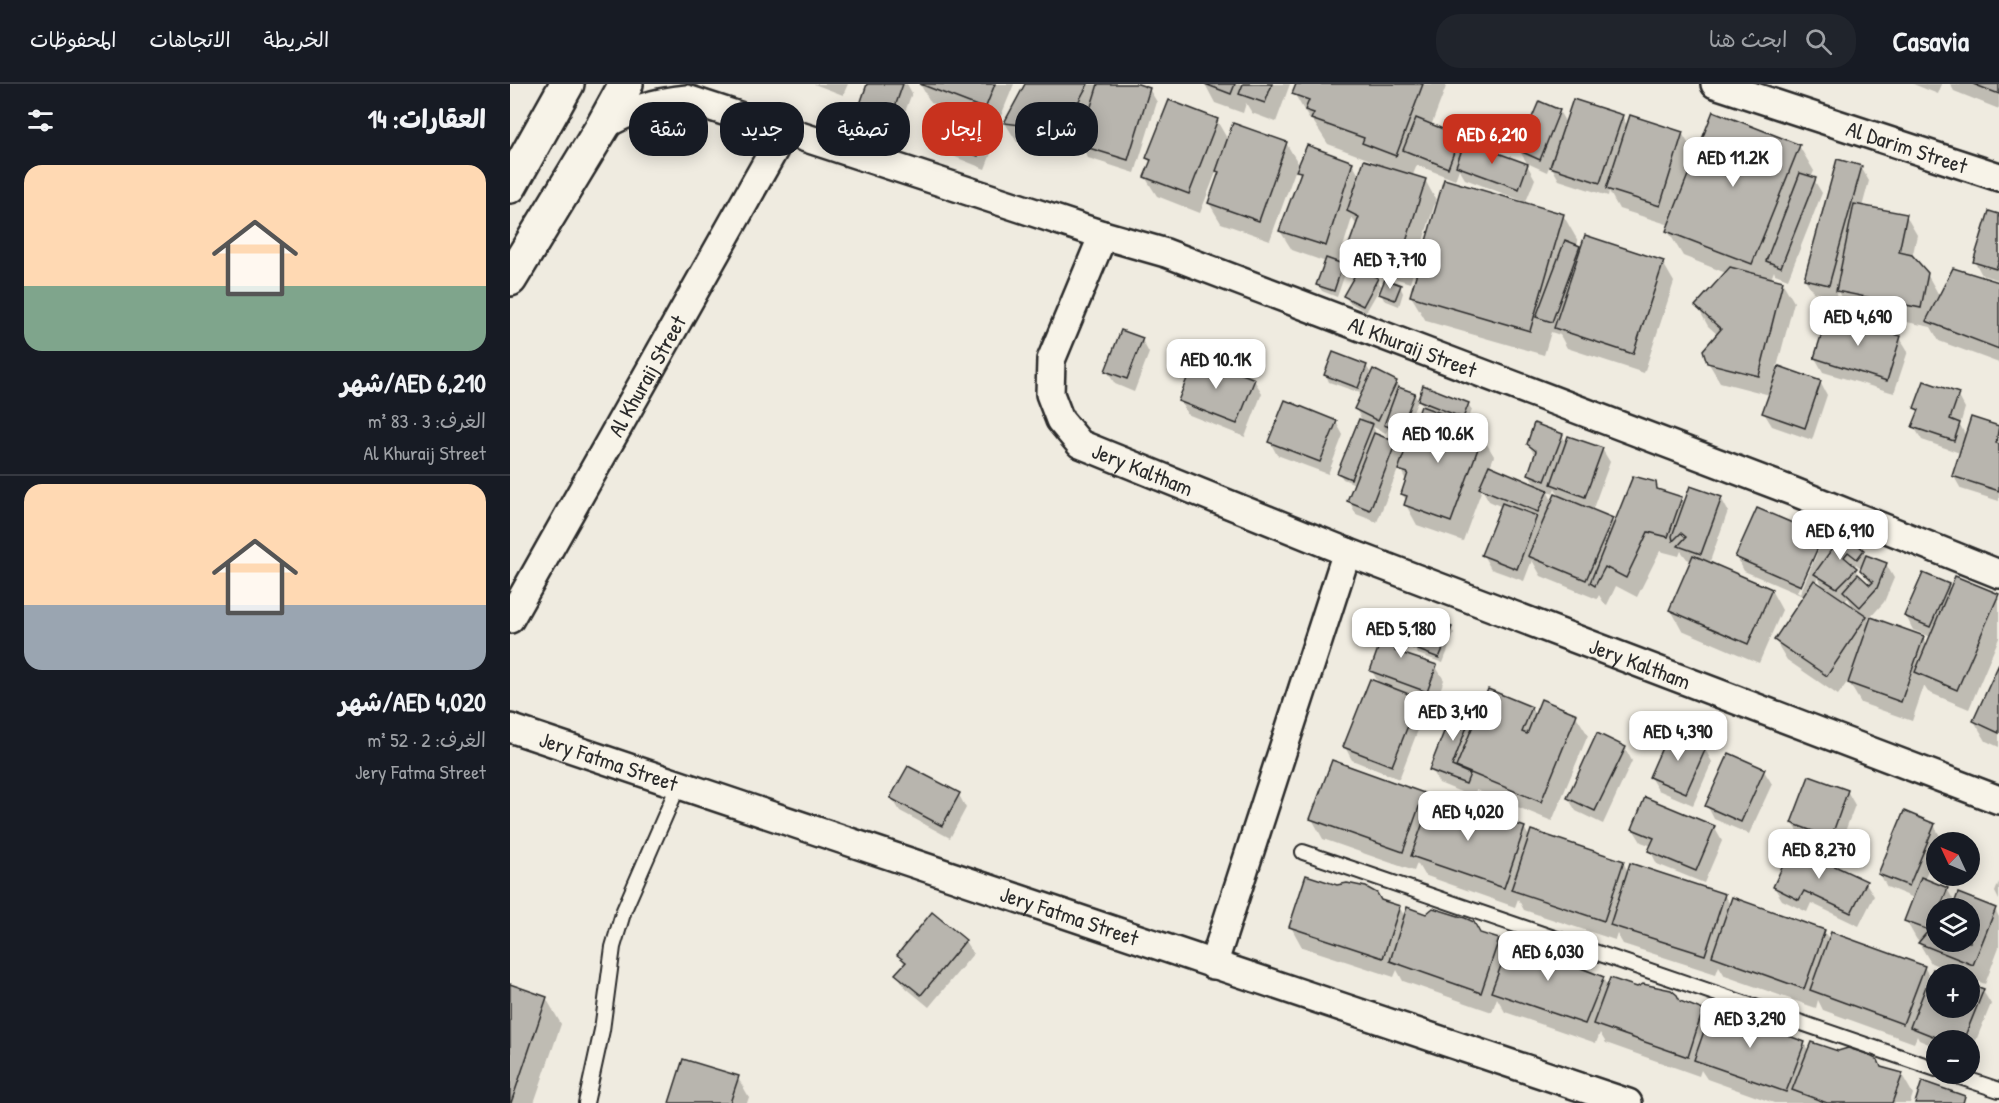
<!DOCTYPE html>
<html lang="ar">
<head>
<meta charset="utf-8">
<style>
	:root { --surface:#171b24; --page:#20242c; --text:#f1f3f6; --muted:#9ea1a6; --line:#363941; --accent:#c8321e }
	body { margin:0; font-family:"Patrick Hand","Playpen Sans Arabic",sans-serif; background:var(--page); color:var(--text); direction:rtl; height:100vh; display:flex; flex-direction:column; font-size:22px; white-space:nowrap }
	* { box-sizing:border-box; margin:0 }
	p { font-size:20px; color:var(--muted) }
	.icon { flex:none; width:33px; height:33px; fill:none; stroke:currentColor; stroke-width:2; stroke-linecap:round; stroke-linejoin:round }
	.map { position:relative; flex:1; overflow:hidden; direction:ltr }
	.sheet { display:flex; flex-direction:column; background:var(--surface); width:510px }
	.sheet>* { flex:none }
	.guide { position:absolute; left:18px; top:18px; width:570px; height:54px; direction:rtl; display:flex; gap:12px }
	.needle { width:39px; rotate:314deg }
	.controls { position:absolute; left:1416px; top:748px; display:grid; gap:12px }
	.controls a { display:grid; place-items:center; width:54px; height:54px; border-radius:50%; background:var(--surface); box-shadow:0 3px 15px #0003; font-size:30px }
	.price { position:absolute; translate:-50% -51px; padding:0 14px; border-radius:12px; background:#fff; color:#222; font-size:20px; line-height:39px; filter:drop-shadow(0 2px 3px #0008) }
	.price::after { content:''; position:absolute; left:50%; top:36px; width:18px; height:14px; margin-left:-9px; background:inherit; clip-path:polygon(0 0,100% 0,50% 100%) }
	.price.active { background:var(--accent); color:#fff }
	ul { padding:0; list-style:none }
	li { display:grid; align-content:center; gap:12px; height:318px; padding:0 24px }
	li+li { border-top:2px solid var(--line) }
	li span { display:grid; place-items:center; height:186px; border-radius:18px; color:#555 }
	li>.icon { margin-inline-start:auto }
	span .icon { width:108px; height:108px; fill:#fffc; stroke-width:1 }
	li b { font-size:26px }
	h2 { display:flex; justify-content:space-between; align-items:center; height:72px; padding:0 24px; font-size:26px }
	.pill { padding:0 21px; border-radius:24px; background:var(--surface); box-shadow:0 3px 15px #0003; font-size:21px; line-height:54px }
	.pill.active { background:var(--accent); color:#fff }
	header { display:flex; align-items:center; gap:36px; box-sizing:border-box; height:84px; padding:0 30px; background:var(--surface); border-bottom:2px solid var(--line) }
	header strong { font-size:28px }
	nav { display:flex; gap:33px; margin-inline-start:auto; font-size:21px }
	.search { width:420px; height:54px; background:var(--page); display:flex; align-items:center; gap:15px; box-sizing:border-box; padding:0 21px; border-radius:24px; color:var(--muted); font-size:22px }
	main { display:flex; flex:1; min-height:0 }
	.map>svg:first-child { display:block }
</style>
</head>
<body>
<header>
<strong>Casavia</strong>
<div class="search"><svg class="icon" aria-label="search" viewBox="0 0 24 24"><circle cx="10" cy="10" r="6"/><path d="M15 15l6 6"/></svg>ابحث هنا</div>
<nav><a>الخريطة</a><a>الاتجاهات</a><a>المحفوظات</a></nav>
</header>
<main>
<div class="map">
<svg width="1489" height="1019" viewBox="0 0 1489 1019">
	<rect width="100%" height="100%" fill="#efebe0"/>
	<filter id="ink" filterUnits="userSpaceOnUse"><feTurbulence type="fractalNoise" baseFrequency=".0167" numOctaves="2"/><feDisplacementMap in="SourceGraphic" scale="12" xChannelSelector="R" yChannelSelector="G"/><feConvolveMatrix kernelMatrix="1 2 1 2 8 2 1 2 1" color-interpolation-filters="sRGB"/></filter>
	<g filter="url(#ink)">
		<g fill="#0003" fill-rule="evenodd">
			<polygon points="304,0 338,0 333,11"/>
			<polygon points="359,0 397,0 402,9 386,52 356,42 348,28"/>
			<polygon points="410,0 504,0 486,44 480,42 487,54 475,85 433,68 425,55 437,25 421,19"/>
			<polygon points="517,0 623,0 639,5 647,18 625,89 578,74 571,61 573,49 564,65 507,58 495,39"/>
			<polygon points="695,0 780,0 766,38 742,29 736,19 733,29 705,19"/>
			<polygon points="787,0 937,0 921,42 949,53 955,63 1017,81 1025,95 1015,120 1053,131 1068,157 1067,162 1071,167 1153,179 1164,198 1134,289 1057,264 1050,251 1041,248 1034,271 916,237 901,212 1013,117 955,95 949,85 945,96 907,81 902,93 915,96 926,116 900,199 851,183 840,163 847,142 842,134 828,179 832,181 836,187 827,213 812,207 808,201 816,178 782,166 770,147 791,92 788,87 842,79 850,93 866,81 863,77 818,60 803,37 799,35 784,9"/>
			<polygon points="1403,0 1432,0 1428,10"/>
			<polygon points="1440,0 1489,0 1489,25 1444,7"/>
			<polygon points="1049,27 1056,39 1112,32 1118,43 1172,49 1184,69 1174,99 1176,100 1289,62 1304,87 1301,94 1304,96 1312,109 1278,195 1265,190 1264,187 1261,195 1272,198 1284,218 1267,283 1310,298 1317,311 1302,356 1262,342 1254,329 1260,311 1210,298 1198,278 1208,251 1198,242 1187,222 1216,189 1173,172 1158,147 1160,141 1109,125 1099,107 1098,112 1049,96 1040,80 1037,88 1017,79 1009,66"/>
			<polygon points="707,37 718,56 776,59 788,79 760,156 711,139 699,119 709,91 707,86 690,129 647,112 635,93 641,79 637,74"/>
			<polygon points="1351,83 1359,97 1352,123 1396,132 1407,151 1402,174 1417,190 1430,213 1444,186 1489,200 1489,279 1429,257 1421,243 1339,226 1328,208 1326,214 1303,208 1295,195"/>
			<polygon points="1480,128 1489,131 1489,196 1472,191 1465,178"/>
			<polygon points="867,195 871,202 856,228 839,218 835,212"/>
			<polygon points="890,202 893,209 889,222 874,216 871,210"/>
			<polygon points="1390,254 1398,267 1384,309 1313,288 1305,274"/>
			<polygon points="632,256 639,269 624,308 605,300 597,287"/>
			<path d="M856 282 860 288 854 303 886 298 890 305 904 310 908 316 893 352 878 345 876 349 863 343 865 347 864 351 885 359 894 374 915 325 909 316 958 320 962 326 957 339 939 333 945 342 972 352 984 372 980 383 1027 403 1019 390 1026 373 1018 360 1052 351 1057 360 1092 365 1100 378 1082 427 1101 435 1105 442 1145 399 1150 408 1171 414 1175 420 1211 414 1218 427 1199 480 1261 506 1272 526 1249 579 1172 546 1161 526 1182 477 1177 475 1171 467 1169 472 1150 467 1127 513 1106 502 1097 521 1094 519 1089 511 1087 515 1031 492 1022 476 1014 497 981 485 973 471 992 423 979 417 972 405 953 457 907 441 896 421 897 417 892 410 897 398 889 383 867 438 846 430 839 417 845 400 833 395 829 389 853 338 846 325 853 310 819 298 816 291ZM1045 404 1050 414 1043 418 1037 407 1043 409Z"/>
			<polygon points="744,296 752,309 735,353 677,330 670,317"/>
			<polygon points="1448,311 1455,324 1450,341 1456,352 1461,334 1489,343 1489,417 1451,405 1443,391 1450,369 1412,356 1404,343 1409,330 1406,324"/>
			<polygon points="826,338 833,351 818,390 767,371 760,358"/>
			<path d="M1312 453 1321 469 1347 462 1353 467 1357 473 1376 480 1384 494 1374 518 1358 536 1360 541 1413 553 1418 561 1421 553 1403 546 1396 532 1438 501 1441 507 1487 511 1489 514V554L1459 625 1418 608 1414 602 1402 637 1351 619 1338 597 1328 611 1277 576 1265 556 1295 513 1234 487 1227 473ZM1308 460H1311L1290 510 1287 508ZM1346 480 1352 485 1363 505 1353 496 1344 483ZM1308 493 1315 506 1305 499ZM1338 514 1345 526 1334 518Z"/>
			<polygon points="896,535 904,549 895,572 926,583 934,596 925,620 907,614 915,628 889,695 842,676 835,663 869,600 862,587"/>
			<polygon points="941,544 944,550 933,579 908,570 904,563"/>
			<polygon points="1489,584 1489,663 1476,657 1464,637"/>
			<polygon points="949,614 965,621 970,629 1021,624 1026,632 1032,617 1066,632 1078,651 1042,737 966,706 963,713 929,699 921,686"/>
			<polygon points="1115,664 1122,677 1093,740 1066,727 1058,714"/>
			<polygon points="1195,665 1202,678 1183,721 1148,706 1140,693"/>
			<polygon points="1254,687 1262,700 1239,750 1204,735 1197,721"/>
			<polygon points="1337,707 1345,721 1328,766 1291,752 1283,739"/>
			<polygon points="913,710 920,722 1014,744 1020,754 1113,778 1118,788 1214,811 1221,822 1314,847 1320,857 1414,883 1421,895 1424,887 1434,891 1426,891 1426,924 1460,924 1460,901 1473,907 1481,920 1460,971 1460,957 1426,957 1426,963 1409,956 1407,952 1404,959 1313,926 1308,916 1306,924 1215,892 1209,882 1206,890 1113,860 1107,850 1105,856 1014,826 1008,815 1005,823 914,791 907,779 904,787 813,755 802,735"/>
			<polygon points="449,711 456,724 440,754 390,727 382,714"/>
			<path d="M1424 741 1431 754 1429 759H1426V766L1414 796 1437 805 1446 820 1485 825 1489 833V863L1475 900 1460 894V891H1452L1421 879 1409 859 1411 858 1407 856 1396 837 1404 814 1377 803 1370 790ZM1426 825H1460V858H1426Z"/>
			<polygon points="1204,743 1212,757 1194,799 1147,780 1140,766 1142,762 1131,758 1123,745"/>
			<polygon points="1489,798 1489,816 1485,808"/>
			<polygon points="1356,799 1364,812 1349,842 1301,819 1297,828 1272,816 1264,803"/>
			<polygon points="870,817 889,823 896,834 988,857 996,871 1071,885 1093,894 1098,903 1170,919 1192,927 1199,938 1270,951 1294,959 1299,968 1392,991 1403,1010 1400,1019 1264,1019 1197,995 1191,986 1189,992 1096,959 1090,949 1086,959 995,928 987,914 982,928 893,897 887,886 884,893 792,863 781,843"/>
			<polygon points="455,857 463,870 419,923 395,903 387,890 395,881 389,871"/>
			<polygon points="0,902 36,914 51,940 24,1019 0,1019"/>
			<polygon points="228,994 239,1013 237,1019 160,1019"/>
		</g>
		<g fill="#b8b5ae" stroke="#2b2b2b" stroke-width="1.5">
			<polygon points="357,0 393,0 379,40 347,29"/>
			<polygon points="410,0 485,0 475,25"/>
			<polygon points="515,0 578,0 553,46 494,39"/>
			<polygon points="588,0 628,0 640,4 618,76 569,61"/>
			<polygon points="695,0 725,0 721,10"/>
			<polygon points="733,0 762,0 755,19 729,10"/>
			<polygon points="786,0 913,0 886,72 852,59 854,54 801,35 804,29 795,26 799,16 782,10"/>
			<polygon points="1463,0 1489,0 1489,10"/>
			<polygon points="1063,15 1113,31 1090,99 1040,83"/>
			<polygon points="659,16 708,35 679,110 634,93 641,76 636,74"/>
			<polygon points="1029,17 1050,26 1030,76 1008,66"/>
			<polygon points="436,23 481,40 468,72 423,55"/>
			<polygon points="1203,27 1290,61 1242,180 1156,147"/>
			<polygon points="1120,31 1173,48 1150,122 1096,105"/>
			<polygon points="906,34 950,52 938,84 893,66"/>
			<polygon points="723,39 777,58 749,137 698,119 709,88 706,87"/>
			<polygon points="955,57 1018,80 1009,105 946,82"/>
			<polygon points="797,61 843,78 816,162 769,147 791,88 786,87"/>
			<polygon points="1327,75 1352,82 1319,201 1294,195"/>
			<polygon points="854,76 916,95 889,180 838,163 849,133 837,127"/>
			<polygon points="1290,89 1306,94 1271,183 1256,177"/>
			<polygon points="934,95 1054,130 1020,247 900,212"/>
			<polygon points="1344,120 1397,130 1389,168 1402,171 1418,189 1411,224 1326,207"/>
			<polygon points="1479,127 1489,130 1489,176 1486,185 1463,178"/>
			<polygon points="1075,151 1154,177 1123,270 1044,244"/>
			<polygon points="1055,156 1070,162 1042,238 1026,233"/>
			<polygon points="816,174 833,180 824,207 806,201"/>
			<polygon points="1220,183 1273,197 1249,292 1197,279 1193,266 1211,245 1185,222"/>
			<polygon points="849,184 868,194 853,222 833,212"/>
			<polygon points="1443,184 1489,198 1489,265 1416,237"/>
			<polygon points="875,195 891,201 885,216 869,210"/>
			<polygon points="1318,230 1391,252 1377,297 1304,274"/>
			<polygon points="611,246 633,254 617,295 595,287"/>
			<polygon points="823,268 857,281 848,304 814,291"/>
			<polygon points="686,272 745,295 727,340 668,317"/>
			<polygon points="1269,282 1311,297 1295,344 1252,329"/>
			<polygon points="863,285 887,297 868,337 844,325"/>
			<polygon points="1414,297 1449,309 1440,335 1450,339 1444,357 1402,343 1409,326 1404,324"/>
			<polygon points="913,301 959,319 953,334 908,316"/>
			<polygon points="888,303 905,309 890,347 874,341"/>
			<polygon points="775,316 827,337 810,378 758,358"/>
			<polygon points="911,322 942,333 940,339 973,351 941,438 894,421 897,412 891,410 898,389 888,386"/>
			<polygon points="1461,333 1489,342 1486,359 1489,360 1489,407 1442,392"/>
			<polygon points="849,335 863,340 841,395 827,389"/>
			<polygon points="1024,339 1053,350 1035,397 1018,390 1026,367 1017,360"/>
			<polygon points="864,349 886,358 860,426 837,417"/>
			<polygon points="1058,352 1093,364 1075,413 1041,400"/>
			<polygon points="979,381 1038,406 1028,428 969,404"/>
			<polygon points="1123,392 1146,398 1147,405 1172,413 1158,453 1138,448 1116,494 1095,483 1085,502 1080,499"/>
			<polygon points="1180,402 1212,413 1191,470 1168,462 1176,453 1171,449 1163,457 1162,452"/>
			<polygon points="1045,410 1103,434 1076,496 1018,472"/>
			<polygon points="992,419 1027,432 1007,485 971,471"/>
			<polygon points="1247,424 1313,452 1291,502 1225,473"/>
			<polygon points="1337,444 1348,461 1354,466 1347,475 1338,468 1334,473 1347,484 1327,504 1304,490"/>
			<polygon points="1183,471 1262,505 1238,560 1159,526"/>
			<polygon points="1356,471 1377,479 1367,504 1350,523 1333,507 1348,490 1360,501 1363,498 1350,486"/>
			<polygon points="1413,489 1439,500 1420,543 1394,532"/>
			<polygon points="1445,492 1489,510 1447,606 1405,588"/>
			<polygon points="1304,496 1357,532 1317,592 1264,556"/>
			<polygon points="881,528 897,534 885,567 927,581 917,608 860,587"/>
			<polygon points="915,533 942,543 929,574 903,564"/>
			<polygon points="1361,533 1414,552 1391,618 1338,599"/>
			<polygon points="1489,580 1489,649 1463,637"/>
			<polygon points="860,595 909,614 882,682 833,663"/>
			<polygon points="978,605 1022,623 1012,648 1017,650 1031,615 1067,630 1031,718 946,683"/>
			<polygon points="948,612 966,619 942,682 960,690 956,700 919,686"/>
			<polygon points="1159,648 1196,664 1176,709 1139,693"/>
			<polygon points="1087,649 1116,663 1085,727 1057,714"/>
			<polygon points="1219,669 1255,685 1231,738 1195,722"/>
			<polygon points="822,676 914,709 893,768 800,735"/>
			<polygon points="398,682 450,709 432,742 380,714"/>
			<polygon points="1299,692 1338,706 1321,754 1281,739"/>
			<polygon points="923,711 1015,743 994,804 901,772"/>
			<polygon points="1135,713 1205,742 1186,787 1138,767 1144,754 1122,745"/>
			<polygon points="1394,727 1425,740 1399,802 1368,790"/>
			<polygon points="1021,746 1114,777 1094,837 1001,806"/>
			<polygon points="1282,762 1357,797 1341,829 1294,807 1289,816 1263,803"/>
			<polygon points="1120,779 1215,810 1195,871 1100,841"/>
			<polygon points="796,791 827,801 837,799 856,803 867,809 871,816 890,822 873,874 779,843"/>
			<polygon points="1411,793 1438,804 1431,821 1442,825 1426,825 1426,858 1460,858 1460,825 1442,825 1448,809 1486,824 1463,881 1408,859 1419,846 1394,837"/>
			<polygon points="1222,813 1315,846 1294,905 1202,872"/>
			<polygon points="897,823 916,830 923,824 955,834 964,838 970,849 989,855 971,909 880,877"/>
			<polygon points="422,828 456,856 411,911 385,890 396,878 387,871"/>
			<polygon points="1321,848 1415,882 1393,940 1300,906"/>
			<polygon points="1000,858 1026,866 1042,866 1056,870 1071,884 1094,893 1075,940 981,908"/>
			<polygon points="1423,885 1438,891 1426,891 1426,924 1460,924 1460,900 1474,905 1453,957 1435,957 1400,943"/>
			<polygon points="1100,894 1127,903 1133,900 1161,906 1167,911 1170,917 1193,926 1178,973 1083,940"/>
			<polygon points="0,900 37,913 1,1019 0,1019"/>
			<polygon points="1202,924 1227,933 1242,934 1258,937 1266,943 1271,949 1295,958 1276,1008 1184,976"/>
			<polygon points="1301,958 1328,967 1338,964 1354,969 1368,976 1371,983 1393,989 1382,1019 1317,1019 1282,1006"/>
			<polygon points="173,975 229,992 220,1019 159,1019"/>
			<polygon points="1412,997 1455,1012 1453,1019 1405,1019"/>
		</g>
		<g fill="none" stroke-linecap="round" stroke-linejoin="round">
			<g stroke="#2b2b2b" stroke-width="18">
				<g id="lane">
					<polyline points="793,768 1426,985"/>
					<polyline points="1441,990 1489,1006"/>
					<polyline points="76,1019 92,946 103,863 114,826 169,700"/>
				</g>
			</g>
			<g stroke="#2b2b2b" stroke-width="32">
				<g id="street">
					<path id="s1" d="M1205 0 1489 93"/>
					<path id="s2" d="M93 42C120 26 145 18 177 15L593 151 656 169 1282 407 1489 490"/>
					<path id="s3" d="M593 151 541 276 540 310 550 336 570 360 837 468 1489 716"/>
					<path id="s4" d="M0 535 274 48"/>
					<path id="s5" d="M0 644 1118 1019"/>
					<polyline points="703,881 837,468"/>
				</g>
			</g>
			<g stroke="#2b2b2b" stroke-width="38">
				<g id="secondary">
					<polyline points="0,102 57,0"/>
					<polyline points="0,195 93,42 116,0"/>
				</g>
			</g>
			<use href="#lane" stroke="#f7f3e8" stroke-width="14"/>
			<use href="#street" stroke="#f7f3e8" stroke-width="27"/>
			<use href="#secondary" stroke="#f7f3e8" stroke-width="33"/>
		</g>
	</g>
	<g text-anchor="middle" stroke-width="4.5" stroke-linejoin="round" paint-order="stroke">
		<g font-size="22" fill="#2b2b2b" stroke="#f7f3e8">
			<text dy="8" stroke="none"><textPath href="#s1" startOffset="202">Al Darim Street</textPath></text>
			<text dy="8" stroke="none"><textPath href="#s2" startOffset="856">Al Khuraij Street</textPath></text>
			<text dy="8" stroke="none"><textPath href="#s4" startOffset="279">Al Khuraij Street</textPath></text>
			<text dy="8" stroke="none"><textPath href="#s3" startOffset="296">Jery Kaltham</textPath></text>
			<text dy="8" stroke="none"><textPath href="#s3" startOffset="830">Jery Kaltham</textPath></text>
			<text dy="8" stroke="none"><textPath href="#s5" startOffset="104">Jery Fatma Street</textPath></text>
			<text dy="8" stroke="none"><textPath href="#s5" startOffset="590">Jery Fatma Street</textPath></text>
		</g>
	</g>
</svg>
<div class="controls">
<a><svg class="needle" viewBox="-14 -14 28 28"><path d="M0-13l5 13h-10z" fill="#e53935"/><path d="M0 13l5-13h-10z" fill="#9ea1a6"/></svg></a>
<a><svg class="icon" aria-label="layers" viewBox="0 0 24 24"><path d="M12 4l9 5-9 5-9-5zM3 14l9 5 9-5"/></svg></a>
<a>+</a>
<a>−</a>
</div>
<b class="price active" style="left:982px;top:81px">AED 6,210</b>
<b class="price" style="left:1223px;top:104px">AED 11.2K</b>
<b class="price" style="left:880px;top:206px">AED 7,710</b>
<b class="price" style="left:1348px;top:263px">AED 4,690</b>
<b class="price" style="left:706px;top:306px">AED 10.1K</b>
<b class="price" style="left:928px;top:380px">AED 10.6K</b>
<b class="price" style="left:1330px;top:477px">AED 6,910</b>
<b class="price" style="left:891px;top:575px">AED 5,180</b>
<b class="price" style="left:943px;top:658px">AED 3,410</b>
<b class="price" style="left:1168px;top:678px">AED 4,390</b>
<b class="price" style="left:958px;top:758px">AED 4,020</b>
<b class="price" style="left:1309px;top:796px">AED 8,270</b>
<b class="price" style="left:1038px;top:898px">AED 6,030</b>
<b class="price" style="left:1240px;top:965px">AED 3,290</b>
<div class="guide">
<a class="pill">شراء</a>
<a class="pill active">إيجار</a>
<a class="pill">تصفية</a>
<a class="pill">جديد</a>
<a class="pill">شقة</a>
</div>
</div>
<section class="sheet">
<h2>العقارات: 14<svg class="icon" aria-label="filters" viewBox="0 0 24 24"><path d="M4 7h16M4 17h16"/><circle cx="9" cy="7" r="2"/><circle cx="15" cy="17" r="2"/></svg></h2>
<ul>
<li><span style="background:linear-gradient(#ffd9b3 65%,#7fa58c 0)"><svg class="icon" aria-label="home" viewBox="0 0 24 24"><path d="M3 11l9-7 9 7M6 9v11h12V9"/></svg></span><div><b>AED 6,210/شهر</b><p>الغرف: 3 · 83 m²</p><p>Al Khuraij Street</p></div></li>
<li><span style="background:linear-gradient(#ffd9b3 65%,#9aa5b1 0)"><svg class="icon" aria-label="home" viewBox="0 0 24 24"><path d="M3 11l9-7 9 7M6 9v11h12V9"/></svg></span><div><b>AED 4,020/شهر</b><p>الغرف: 2 · 52 m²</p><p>Jery Fatma Street</p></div></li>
</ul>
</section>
</main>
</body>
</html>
